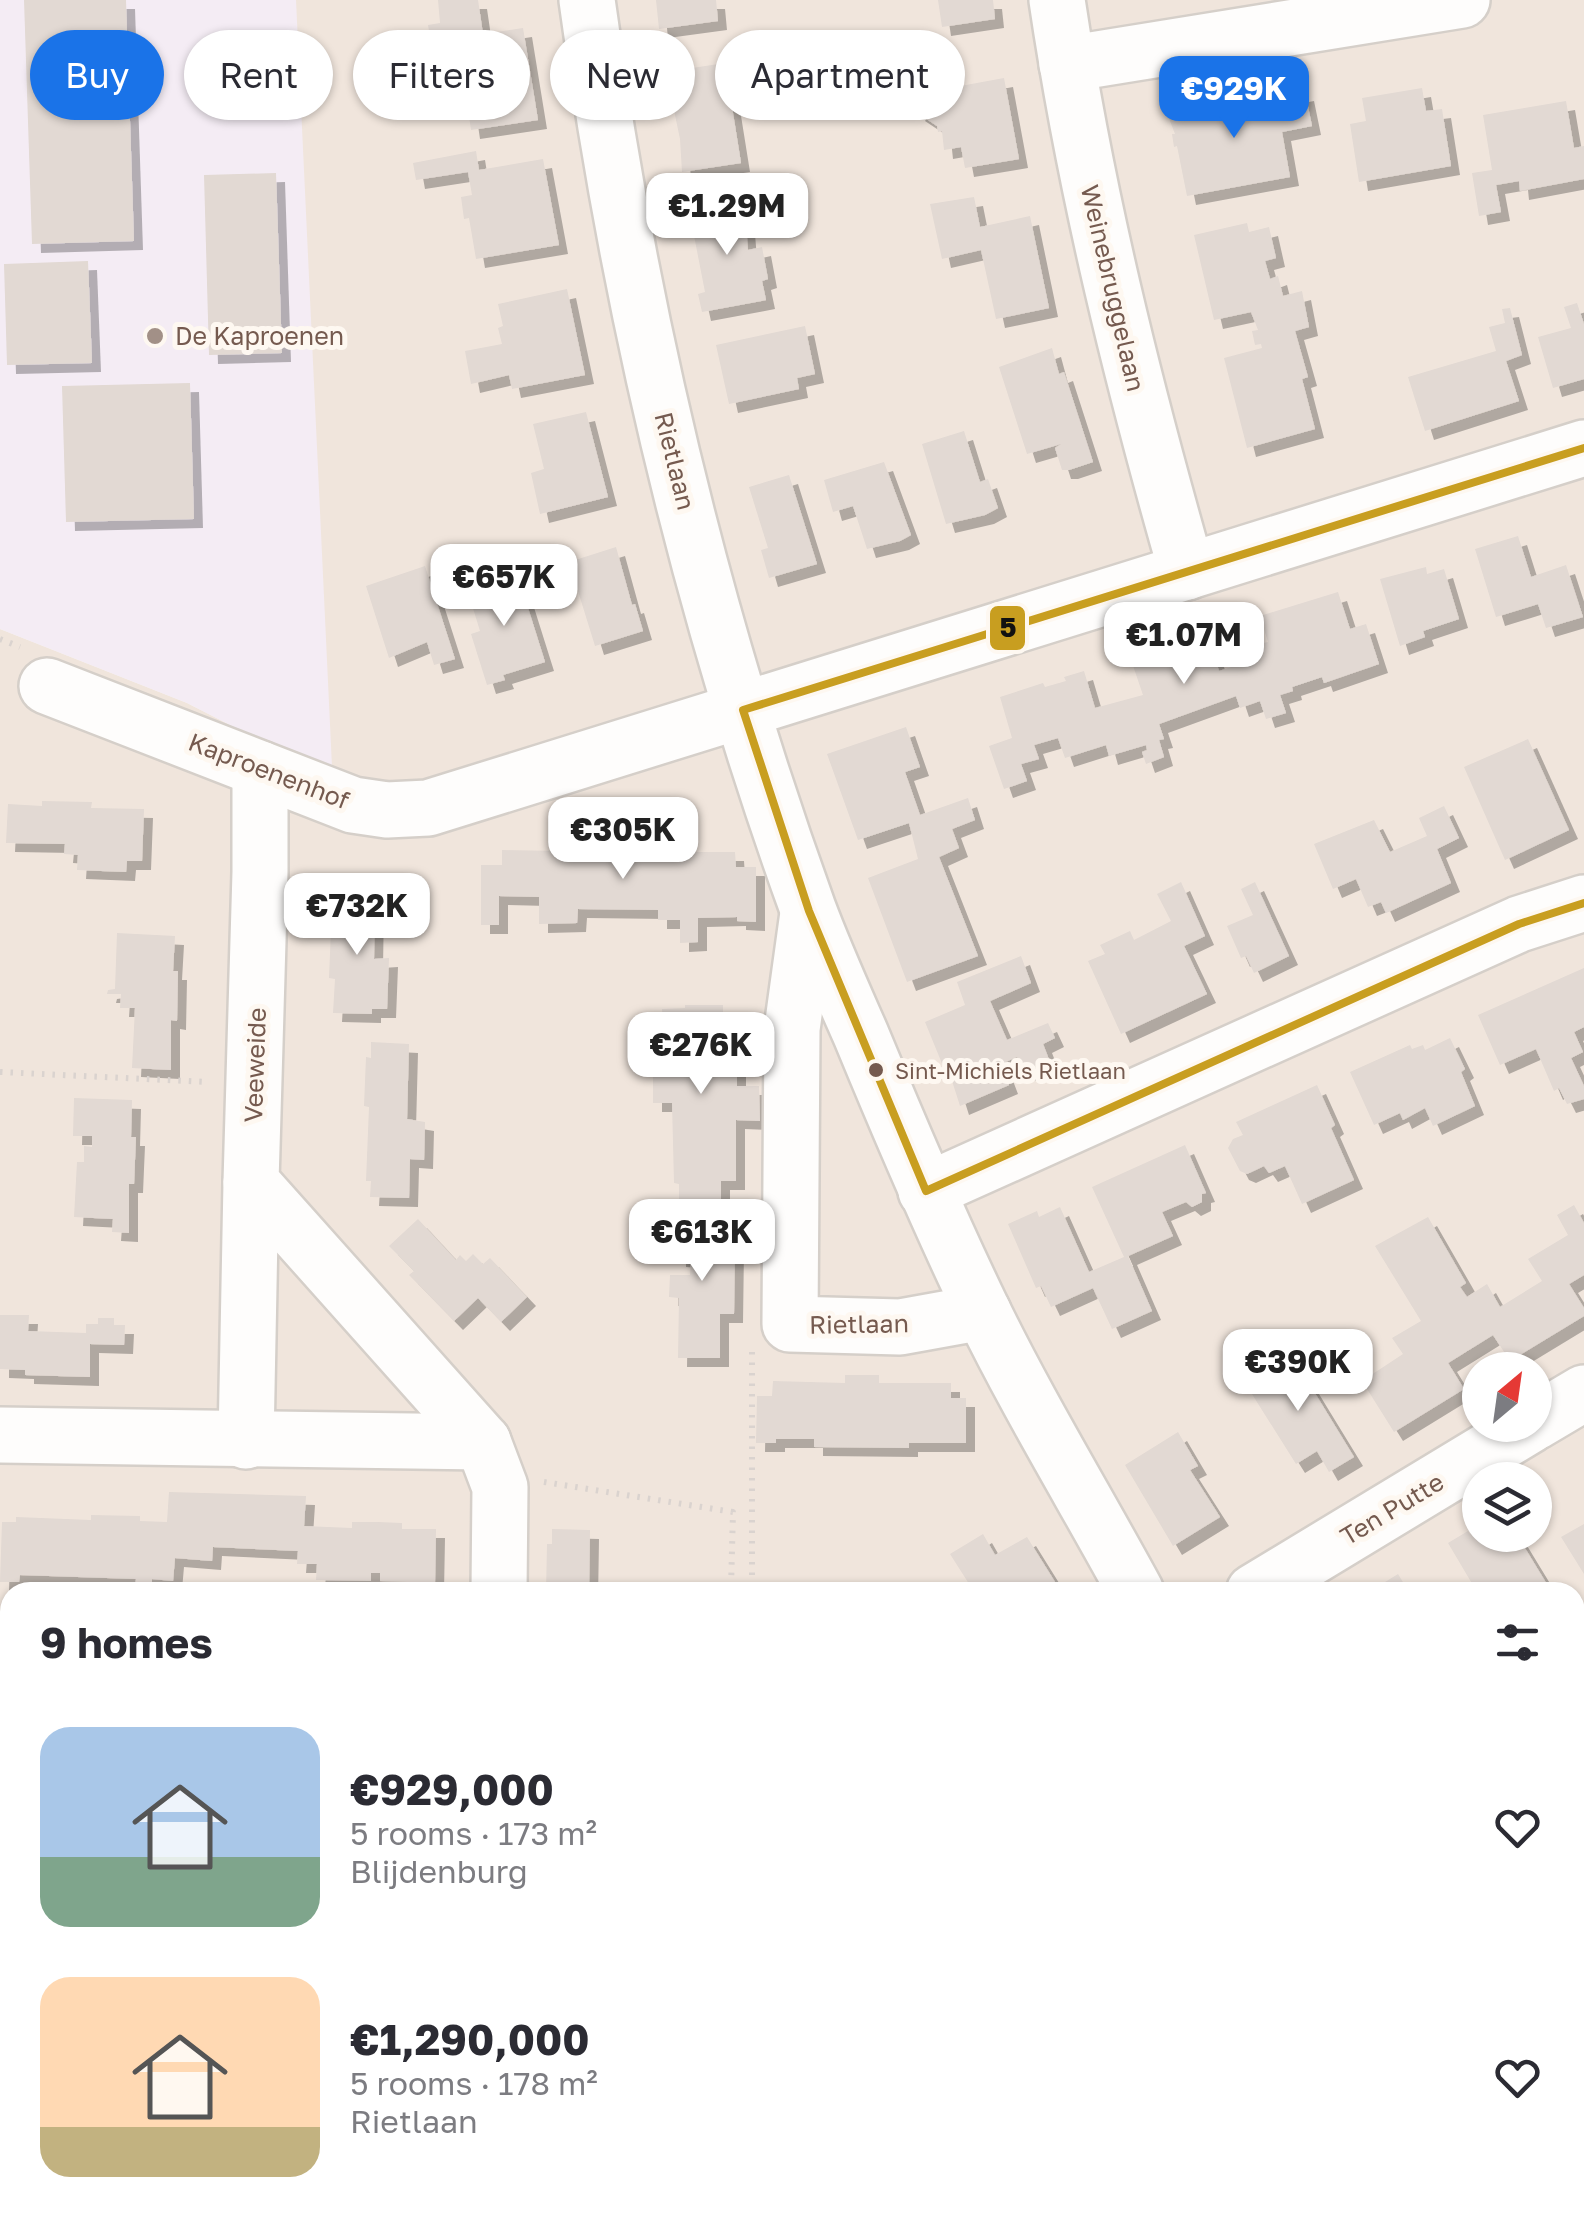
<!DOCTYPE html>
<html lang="en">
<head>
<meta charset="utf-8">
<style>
	:root { --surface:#fff; --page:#f2f2f3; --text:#2b2b33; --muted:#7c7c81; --accent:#1a73e8 }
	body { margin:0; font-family:"Golos Text",sans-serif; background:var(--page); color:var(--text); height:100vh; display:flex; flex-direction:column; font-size:38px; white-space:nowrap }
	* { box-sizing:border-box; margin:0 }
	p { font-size:32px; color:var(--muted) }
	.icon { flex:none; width:55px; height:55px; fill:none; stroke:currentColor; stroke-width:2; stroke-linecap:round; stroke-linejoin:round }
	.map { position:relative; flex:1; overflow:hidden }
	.sheet { position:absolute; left:0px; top:1582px; width:1585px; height:642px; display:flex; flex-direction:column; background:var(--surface); border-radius:30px 30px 0 0; box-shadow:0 2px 8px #0004 }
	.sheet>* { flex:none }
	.guide { position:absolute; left:30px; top:30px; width:1000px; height:90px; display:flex; gap:20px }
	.needle { width:65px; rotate:29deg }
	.controls { position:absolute; left:1462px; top:1352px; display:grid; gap:20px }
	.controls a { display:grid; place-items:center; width:90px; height:90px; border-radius:50%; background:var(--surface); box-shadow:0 2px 8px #0004; font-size:50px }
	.price { position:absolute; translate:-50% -85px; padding:0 22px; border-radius:20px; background:#fff; color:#222; font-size:32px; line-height:65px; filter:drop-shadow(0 2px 5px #0008) }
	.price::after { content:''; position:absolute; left:50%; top:60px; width:30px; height:22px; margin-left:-15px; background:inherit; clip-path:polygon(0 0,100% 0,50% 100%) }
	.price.on { background:var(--accent); color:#fff }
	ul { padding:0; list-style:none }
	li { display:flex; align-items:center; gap:30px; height:250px; padding:0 40px }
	li span { display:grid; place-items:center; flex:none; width:280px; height:200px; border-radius:30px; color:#555 }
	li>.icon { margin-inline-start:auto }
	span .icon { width:120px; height:120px; fill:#fffc; stroke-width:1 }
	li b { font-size:42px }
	h2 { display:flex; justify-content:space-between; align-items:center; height:120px; padding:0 40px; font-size:42px }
	.pill { padding:0 35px; border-radius:45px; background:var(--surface); box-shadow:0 2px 8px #0004; font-size:35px; line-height:90px }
	.pill.on { background:var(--accent); color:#fff }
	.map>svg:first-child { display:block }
</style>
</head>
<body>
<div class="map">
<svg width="1584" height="2223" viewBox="0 0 1584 2223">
	<defs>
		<filter id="shadow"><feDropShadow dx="9" dy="9" stdDeviation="0" flood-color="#0004"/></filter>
	</defs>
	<rect width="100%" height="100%" fill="#f7f3ee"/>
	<path fill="#f0e5dc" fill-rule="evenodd" d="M296 0H1584V2223H0V629L187 703 277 749ZM1480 1370H1535V1425H1480ZM1480 1480H1535V1535H1480ZM10 1592H1575V2215H10Z"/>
	<polygon fill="#f4ecf4" points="0,0 296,0 332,767 277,749 187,703 0,629"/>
	<g fill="#e2d9d3" filter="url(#shadow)">
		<polygon points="24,0 126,0 134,241 32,244"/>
		<polygon points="438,0 478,0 483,34 523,28 538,120 471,130 465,89 477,87 476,81 467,82 461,40 431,43 428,25 440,23"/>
		<polygon points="656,0 716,0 718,21 659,29"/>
		<polygon points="938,0 993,0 995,19 942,27"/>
		<polygon points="950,57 955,87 1004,78 1019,159 965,168 961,147 944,150 942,131 938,132 937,126 916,112 925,98 923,82 908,85 905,65"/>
		<polygon points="725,63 741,163 682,172 680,139 666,72"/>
		<polygon points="1422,88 1426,111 1442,109 1451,166 1359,182 1350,124 1366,121 1362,98"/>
		<polygon points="1305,92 1312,126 1282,132 1290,177 1187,196 1177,146 1174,147 1172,134 1175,134 1167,113 1171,113 1169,106 1238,93 1242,114 1275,107 1273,98"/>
		<polygon points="1566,101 1574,148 1584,146 1584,179 1520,191 1519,181 1496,185 1501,212 1479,216 1472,173 1492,170 1483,115"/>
		<polygon points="476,151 479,170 543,159 559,245 476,259 469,218 464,219 461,197 472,195 468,172 416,180 413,163"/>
		<polygon points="276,173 282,353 209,355 204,175"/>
		<polygon points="974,197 980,227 1030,216 1049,308 996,319 981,250 942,259 930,204"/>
		<polygon points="744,200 748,250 762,247 768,279 762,281 766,300 702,312 698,294 705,292 689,210"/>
		<polygon points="1247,223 1249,232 1269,227 1276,258 1265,261 1270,279 1278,276 1283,296 1302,291 1309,327 1295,331 1308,377 1302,379 1315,429 1247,448 1224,358 1262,348 1261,344 1255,345 1252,331 1258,330 1251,312 1214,320 1194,235"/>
		<polygon points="88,261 92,363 7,365 4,264"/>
		<polygon points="567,289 585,375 512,389 509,375 471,384 465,351 502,344 498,328 503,326 498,304"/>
		<polygon points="1577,303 1584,324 1584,379 1553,388 1538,337 1571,328 1564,307"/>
		<polygon points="1510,308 1522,355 1506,361 1519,401 1425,431 1408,377 1496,351 1489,327 1505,323 1502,309"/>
		<polygon points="805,326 815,374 797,378 799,389 729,404 716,345"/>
		<polygon points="1052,348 1059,374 1064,372 1093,462 1069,470 1062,470 1055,448 1061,444 1027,454 999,367"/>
		<polygon points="190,383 194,519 66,522 62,386"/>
		<polygon points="586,412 608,497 540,514 531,473 544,469 533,424"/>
		<polygon points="964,431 980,482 988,479 998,508 985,515 946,524 922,444"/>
		<polygon points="884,462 911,535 900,541 867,549 853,506 833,512 824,480"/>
		<polygon points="789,475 817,564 769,578 761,550 768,548 749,487"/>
		<polygon points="1518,536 1531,577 1566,565 1583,617 1546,628 1538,604 1496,617 1475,549"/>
		<polygon points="616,547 632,605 635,604 643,631 595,646 569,562"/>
		<polygon points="425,566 455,659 434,665 427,642 389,658 366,586"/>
		<polygon points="1426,567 1427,574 1444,569 1459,619 1423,631 1425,637 1400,646 1380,579"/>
		<polygon points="517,573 545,662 503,675 505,680 487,685 471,634 480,631 467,589"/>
		<polygon points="1338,592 1350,629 1366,624 1379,664 1324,683 1322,677 1292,687 1293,691 1280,695 1286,713 1266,719 1260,701 1240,708 1236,696 1159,724 1164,739 1159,740 1164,757 1146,764 1142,752 1147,750 1146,745 1109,756 1106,745 1065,758 1058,738 1034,745 1039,759 1021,764 1027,781 1004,789 989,746 1012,738 1000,697 1043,683 1045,687 1066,681 1064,677 1084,671 1095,708 1143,695 1130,657 1135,655 1133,650 1151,645 1153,650 1207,632 1219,671 1262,657 1259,644 1268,642 1260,616"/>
		<polygon points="906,727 920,767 905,772 920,815 968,798 975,820 952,829 959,848 939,857 978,956 907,982 868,878 918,859 909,823 858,840 827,754"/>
		<polygon points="1528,739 1569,830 1505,860 1464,767"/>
		<polygon points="42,801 92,802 91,808 144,809 142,861 127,861 126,872 77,870 78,855 64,854 65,844 6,843 8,804 42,806"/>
		<polygon points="1444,806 1459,838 1437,849 1451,883 1386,913 1381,902 1368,907 1356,879 1333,889 1314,844 1374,820 1390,852 1427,836 1419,818"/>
		<polygon points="562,828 597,828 597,851 641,853 641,829 676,829 676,852 735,852 736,867 756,867 756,922 737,921 737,917 698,918 698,942 680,943 680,920 658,920 658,910 578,909 577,923 539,924 539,897 499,896 499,925 481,925 481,865 502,865 502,850 562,851"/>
		<polygon points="1181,882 1205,936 1184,946 1207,994 1121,1034 1088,961 1105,954 1100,945 1130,931 1134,940 1171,921 1157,894"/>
		<polygon points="1255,882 1289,956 1254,973 1246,956 1241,958 1227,926 1253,915 1241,889"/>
		<polygon points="336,894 375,896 374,959 389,958 387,1009 372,1009 372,1014 333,1013 335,979 329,978 331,929 336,929"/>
		<polygon points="117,933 175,936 173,971 178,971 177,1021 171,1020 171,1070 132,1068 135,1008 120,1008 121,994 107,994 108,990 115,989"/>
		<polygon points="1021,956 1031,983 990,1001 1007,1040 1048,1023 1055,1038 1043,1044 1050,1062 1023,1073 1017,1057 1001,1064 1009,1085 960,1106 947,1065 943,1066 925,1022 965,1005 957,982"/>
		<polygon points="1584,968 1584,1027 1574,1032 1583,1052 1571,1058 1584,1086 1584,1099 1567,1104 1559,1088 1554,1091 1536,1049 1500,1065 1478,1015"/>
		<polygon points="685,1005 723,1005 723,1025 737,1026 737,1086 759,1086 760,1121 736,1120 736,1181 721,1181 721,1201 679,1201 679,1184 674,1183 672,1103 653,1103 653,1022 663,1022 662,1009 685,1008"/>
		<polygon points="1450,1038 1465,1069 1461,1072 1475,1106 1433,1126 1425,1108 1403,1120 1400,1113 1374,1125 1350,1072 1410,1045 1412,1049 1423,1045 1425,1050"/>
		<polygon points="371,1042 409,1044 407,1119 425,1122 424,1160 410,1159 409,1198 370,1197 371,1181 366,1181 369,1107 364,1106 366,1057 371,1058"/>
		<polygon points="1317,1085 1335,1125 1331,1128 1354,1180 1302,1204 1285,1166 1269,1173 1264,1166 1247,1174 1240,1171 1228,1148 1233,1139 1243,1135 1236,1122"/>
		<polygon points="74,1098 132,1100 131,1137 136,1137 135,1160 134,1184 129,1184 129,1233 112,1232 113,1219 74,1217 77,1162 84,1162 84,1146 92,1147 92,1136 73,1136"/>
		<polygon points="1185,1145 1206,1193 1202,1194 1202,1202 1192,1207 1186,1202 1162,1212 1173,1236 1128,1256 1152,1311 1112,1329 1093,1288 1051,1307 1041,1286 1036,1288 1008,1224 1037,1211 1039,1217 1060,1207 1089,1272 1124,1257 1092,1187"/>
		<polygon points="1574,1205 1584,1223 1584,1275 1569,1284 1584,1308 1584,1316 1510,1361 1493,1335 1448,1363 1464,1389 1394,1432 1362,1381 1403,1354 1392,1338 1421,1321 1375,1246 1428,1217 1466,1283 1460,1287 1467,1297 1487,1284 1500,1307 1542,1281 1528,1259 1568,1235 1557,1215"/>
		<polygon points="660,1218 721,1219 721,1240 735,1240 734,1314 720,1314 720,1358 678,1358 679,1298 669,1297 670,1275 690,1275 691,1259 677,1258 677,1237 661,1236"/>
		<polygon points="418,1219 456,1260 460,1255 466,1261 473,1254 483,1264 490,1258 527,1297 501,1322 478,1298 454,1321 409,1275 414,1271 389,1246"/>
		<polygon points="0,1315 29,1315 28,1331 86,1333 86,1324 98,1324 98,1318 114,1318 114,1325 125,1325 124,1345 90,1344 90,1377 25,1375 25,1370 0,1369"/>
		<polygon points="1291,1354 1354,1457 1329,1472 1317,1451 1296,1464 1245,1383"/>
		<polygon points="845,1375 879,1375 879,1383 951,1383 951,1398 966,1398 966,1443 909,1443 909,1448 814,1447 814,1439 776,1439 776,1443 756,1443 757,1396 772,1396 773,1381 845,1383"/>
		<polygon points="1178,1432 1198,1466 1190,1470 1220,1517 1173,1546 1125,1465"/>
		<polygon points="169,1492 306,1496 304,1526 352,1528 352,1522 378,1522 402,1523 402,1529 436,1529 435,1583 380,1581 380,1573 371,1573 371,1581 316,1580 317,1564 297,1564 298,1551 213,1547 212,1561 175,1558 173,1581 152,1579 152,1588 135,1587 136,1579 20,1575 19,1582 0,1582 2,1522 16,1522 16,1517 91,1520 91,1515 140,1516 140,1521 167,1522"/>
		<polygon points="1584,1524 1584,1574 1561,1537"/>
		<polygon points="1480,1528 1480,1535 1517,1535 1548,1586 1538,1592 1477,1592 1448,1543 1468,1531 1470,1534"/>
		<polygon points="552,1529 590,1530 589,1592 546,1592 547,1544 552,1544"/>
		<polygon points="983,1534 995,1555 1027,1537 1060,1590 963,1592 971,1587 950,1554"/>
		<polygon points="1398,1574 1409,1592 1381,1592 1377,1587"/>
		<polygon points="1575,1787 1584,1801 1584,1818 1576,1823 1584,1836 1584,1878 1575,1884"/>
		<polygon points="4,1927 10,1927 10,1970 0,1969 0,1931 4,1931"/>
		<polygon points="1584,2014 1584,2077 1575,2083 1575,2020"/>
		<polygon points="1584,2139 1584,2194 1575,2199 1575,2145"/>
		<polygon points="0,2145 10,2146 10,2204 0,2204"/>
		<rect x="555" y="2215" width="64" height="8"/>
		<polygon points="1358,2215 1441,2215 1428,2223 1369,2223 1365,2216 1360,2219"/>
		<polygon points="794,2217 854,2218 854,2223 794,2223"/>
	</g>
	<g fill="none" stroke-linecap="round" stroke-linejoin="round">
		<g stroke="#d5cfc9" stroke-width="60">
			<g id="minor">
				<path d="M587 0C629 309 702 616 808 909 824 952 843 994 861 1035 899 1127 938 1219 981 1308 1028 1405 1085 1498 1136 1592"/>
				<path d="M1057 0C1086 195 1133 383 1187 572"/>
				<polyline points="1067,64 1462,0"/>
				<polyline points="47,686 353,805 387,810 428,808 1584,448"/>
				<polyline points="260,769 260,872 251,1182 483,1442 500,1487 499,1592"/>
				<polyline points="808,913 792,1029 790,1324 900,1327 983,1312"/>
				<polyline points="926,1191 1519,924 1584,903"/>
				<polyline points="1535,1422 1584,1393"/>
				<polyline points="0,1435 483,1442"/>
				<polyline points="246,1441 251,1182"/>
				<polyline points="1254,1592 1530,1425"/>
				<polyline points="0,1845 10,1845"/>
				<polyline points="1575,1963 1584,1958"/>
				<polyline points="1505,2215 1510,2223"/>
				<polyline points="481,2223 481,2215"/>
				<polyline points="926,2223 926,2215"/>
			</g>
		</g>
		<g stroke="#dad3cf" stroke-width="6" stroke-dasharray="2.5 8" stroke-linecap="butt">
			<polyline points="0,639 20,647"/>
			<polyline points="0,1072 209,1082"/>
			<polyline points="752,1352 752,1586 759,1592"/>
			<polyline points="544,1482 733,1512 731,1588 752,1586"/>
			<polyline points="720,2223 720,2215"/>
			<polyline points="1145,2223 1152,2215"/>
		</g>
		<use href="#minor" stroke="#fefdfc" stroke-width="55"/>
		<g stroke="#fef8f1" stroke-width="15">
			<polyline id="bus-1" points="1584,448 743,710 809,911 926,1191 1519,924 1584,903"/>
		</g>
		<use href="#bus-1" stroke="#c89e20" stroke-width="8"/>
	</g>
	<circle fill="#a29087" stroke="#fef8f1" stroke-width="4" cx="155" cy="336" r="10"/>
	<circle fill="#755a4f" stroke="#fef8f1" stroke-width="4" cx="876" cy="1070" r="9"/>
	<g text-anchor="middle" stroke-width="10" stroke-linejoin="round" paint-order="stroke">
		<g font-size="22" fill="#755a4f" stroke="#fef8f1" text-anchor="start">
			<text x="895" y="1079">Sint-Michiels Rietlaan</text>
		</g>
		<g font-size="25" fill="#755a4f" stroke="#fef8f1">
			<text transform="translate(1113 288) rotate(77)" y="9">Weinebruggelaan</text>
			<text transform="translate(675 461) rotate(76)" y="9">Rietlaan</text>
			<text transform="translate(269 771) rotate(21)" y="9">Kaproenenhof</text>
			<text transform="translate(255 1065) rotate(-88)" y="9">Veeweide</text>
			<text transform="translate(859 1324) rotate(-1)" y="9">Rietlaan</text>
			<text transform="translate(1392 1509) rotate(-31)" y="9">Ten Putte</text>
		</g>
		<g font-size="25" fill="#755a4f" stroke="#fef8f1" text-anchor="start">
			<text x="175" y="345">De Kaproenen</text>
		</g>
	</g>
	<rect stroke="#fef8f1" stroke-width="4" x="988" y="604" width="39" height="48" rx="10" fill="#c89e20"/>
	<g font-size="28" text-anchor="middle" font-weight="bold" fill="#111">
		<text x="1008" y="637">5</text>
	</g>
</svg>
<div class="controls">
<a><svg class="needle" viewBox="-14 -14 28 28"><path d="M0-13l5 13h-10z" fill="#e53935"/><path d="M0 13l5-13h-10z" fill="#7c7c81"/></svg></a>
<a><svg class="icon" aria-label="layers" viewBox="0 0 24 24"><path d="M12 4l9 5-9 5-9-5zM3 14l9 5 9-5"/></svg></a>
</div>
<b class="price on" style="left:1234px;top:141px">€929K</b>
<b class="price" style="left:727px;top:258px">€1.29M</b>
<b class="price" style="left:504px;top:629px">€657K</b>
<b class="price" style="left:1184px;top:687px">€1.07M</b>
<b class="price" style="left:623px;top:882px">€305K</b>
<b class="price" style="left:357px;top:958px">€732K</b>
<b class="price" style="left:701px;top:1097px">€276K</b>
<b class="price" style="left:702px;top:1284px">€613K</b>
<b class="price" style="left:1298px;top:1414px">€390K</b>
<div class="guide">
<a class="pill on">Buy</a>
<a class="pill">Rent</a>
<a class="pill">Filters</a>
<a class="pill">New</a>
<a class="pill">Apartment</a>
</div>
<section class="sheet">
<h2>9 homes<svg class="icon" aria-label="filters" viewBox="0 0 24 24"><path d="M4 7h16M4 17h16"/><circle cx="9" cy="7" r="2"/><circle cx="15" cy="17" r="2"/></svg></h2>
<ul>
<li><span style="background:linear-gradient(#a9c7e8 65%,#7fa58c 0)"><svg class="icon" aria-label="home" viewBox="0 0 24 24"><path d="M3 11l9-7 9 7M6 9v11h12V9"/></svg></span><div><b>€929,000</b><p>5 rooms · 173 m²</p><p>Blijdenburg</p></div><svg class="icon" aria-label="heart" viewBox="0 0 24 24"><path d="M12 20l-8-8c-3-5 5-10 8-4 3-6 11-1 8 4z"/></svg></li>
<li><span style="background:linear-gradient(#ffd9b3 75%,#c2b280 0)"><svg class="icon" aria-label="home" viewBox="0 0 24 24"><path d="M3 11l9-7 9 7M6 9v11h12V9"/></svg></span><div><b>€1,290,000</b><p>5 rooms · 178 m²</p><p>Rietlaan</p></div><svg class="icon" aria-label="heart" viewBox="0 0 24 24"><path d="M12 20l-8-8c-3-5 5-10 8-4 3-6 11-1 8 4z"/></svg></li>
</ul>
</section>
</div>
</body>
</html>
